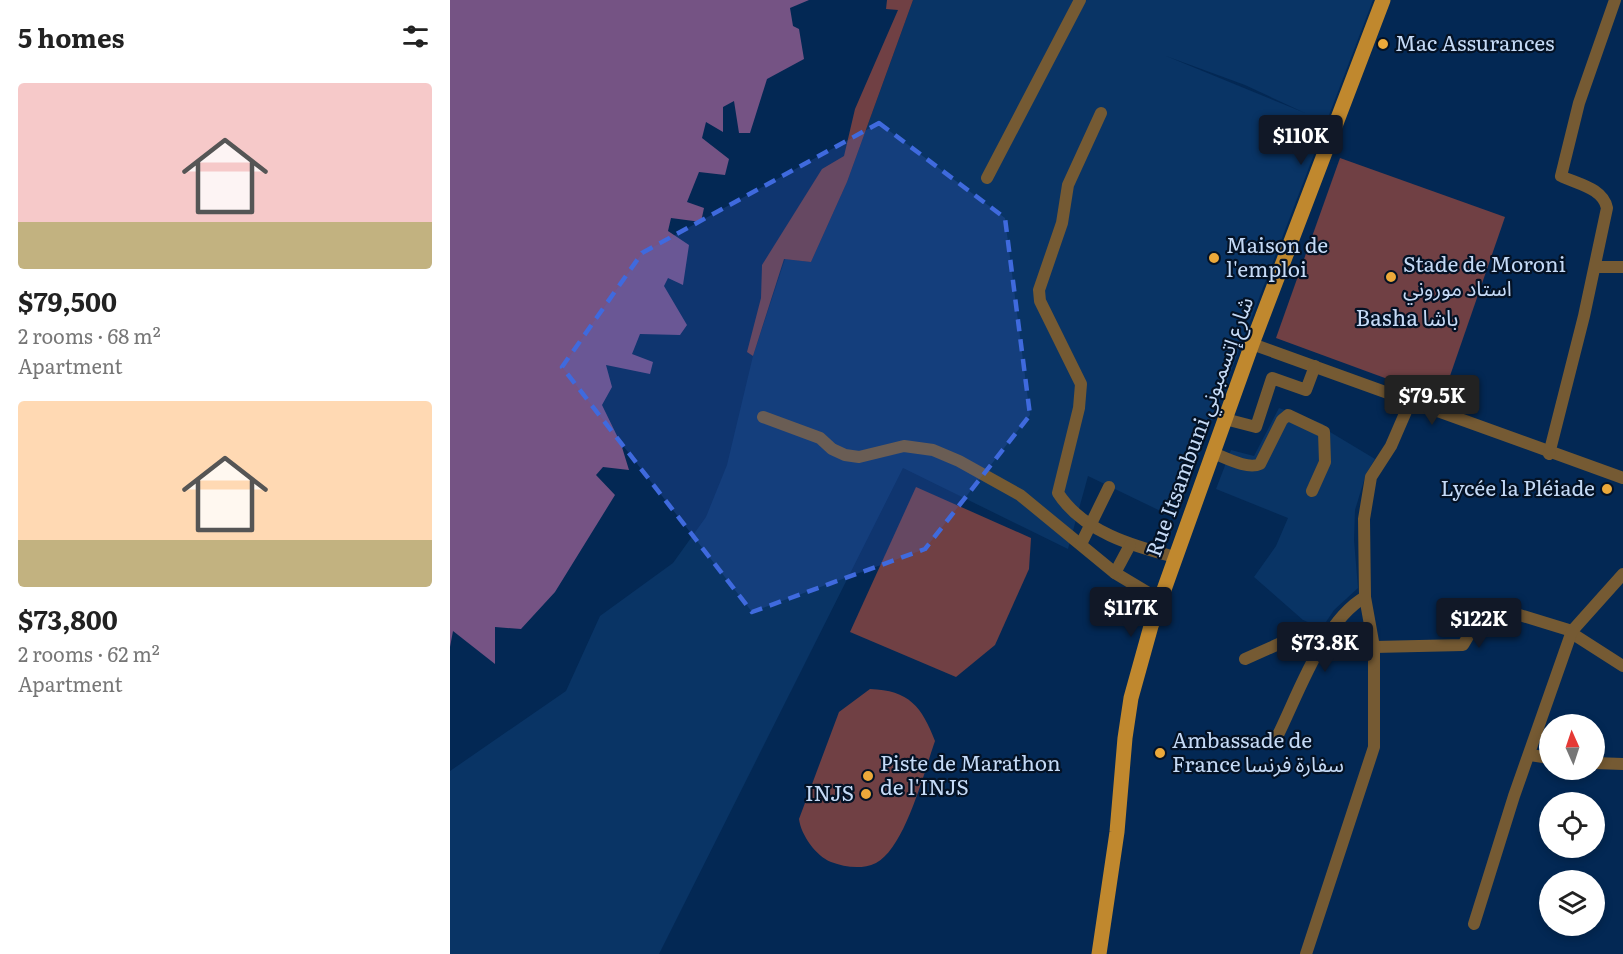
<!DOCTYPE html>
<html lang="en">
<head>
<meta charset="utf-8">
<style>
	:root { --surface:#fff; --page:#f6f6f6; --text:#222; --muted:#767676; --accent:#111827 }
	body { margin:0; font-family:Literata,"Noto Sans Arabic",serif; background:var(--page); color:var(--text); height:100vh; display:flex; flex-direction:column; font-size:22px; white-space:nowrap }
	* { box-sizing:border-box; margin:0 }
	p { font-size:20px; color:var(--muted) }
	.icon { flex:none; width:33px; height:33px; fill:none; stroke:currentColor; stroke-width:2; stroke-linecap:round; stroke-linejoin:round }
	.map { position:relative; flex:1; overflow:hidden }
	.side { display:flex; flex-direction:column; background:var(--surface); width:450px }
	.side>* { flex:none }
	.needle { width:39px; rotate:357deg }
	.buttons { position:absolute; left:1089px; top:714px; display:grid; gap:12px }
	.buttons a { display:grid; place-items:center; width:66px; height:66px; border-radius:50%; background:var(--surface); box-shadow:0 3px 9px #0003; font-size:30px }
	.price { position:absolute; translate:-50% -51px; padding:0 14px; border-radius:6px; background:var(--accent); color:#fff; font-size:20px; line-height:39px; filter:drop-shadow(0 2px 3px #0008) }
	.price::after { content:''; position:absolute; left:50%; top:36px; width:18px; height:14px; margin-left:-9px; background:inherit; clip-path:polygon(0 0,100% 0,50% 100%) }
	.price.selected { background:#222; color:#fff }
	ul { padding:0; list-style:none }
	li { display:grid; align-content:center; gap:12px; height:318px; padding:0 18px }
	li span { display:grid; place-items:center; height:186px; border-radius:6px; color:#555 }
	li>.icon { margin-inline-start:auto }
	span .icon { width:108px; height:108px; fill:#fffc; stroke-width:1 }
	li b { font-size:26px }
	h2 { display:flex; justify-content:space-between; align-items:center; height:72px; padding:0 18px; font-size:26px }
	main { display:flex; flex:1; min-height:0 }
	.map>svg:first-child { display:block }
</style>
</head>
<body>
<main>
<section class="side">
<h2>5 homes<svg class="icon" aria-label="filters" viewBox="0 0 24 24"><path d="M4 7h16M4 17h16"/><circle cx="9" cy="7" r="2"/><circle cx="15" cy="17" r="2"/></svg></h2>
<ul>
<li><span style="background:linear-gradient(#f6c9c9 75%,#c2b280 0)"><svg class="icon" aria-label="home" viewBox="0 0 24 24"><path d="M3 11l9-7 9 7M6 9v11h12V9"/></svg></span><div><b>$79,500</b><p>2 rooms · 68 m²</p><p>Apartment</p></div></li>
<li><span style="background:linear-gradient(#ffd9b3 75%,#c2b280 0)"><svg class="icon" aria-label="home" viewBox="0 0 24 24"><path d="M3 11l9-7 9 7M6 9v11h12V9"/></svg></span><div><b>$73,800</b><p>2 rooms · 62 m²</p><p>Apartment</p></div></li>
</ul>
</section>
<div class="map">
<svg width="1173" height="954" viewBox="0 0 1173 954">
	<rect width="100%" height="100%" fill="#032854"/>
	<g fill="#093465" fill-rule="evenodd">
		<path d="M463 0H923L725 518 638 476 618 549 453 468 209 954H0V771L116 691 150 616 223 563 256 517 277 465 303 356 335 259 361 262 397 182ZM716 56 795 85 855 113Z"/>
		<polygon points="829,408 873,424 880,432 925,459 916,474 905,510 904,540 908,588 884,610 872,628 853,620 804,577 826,546 838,518 766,489 781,450 804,456"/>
	</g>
	<g fill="#704044">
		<polygon points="437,0 463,0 397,182 361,262 334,259 303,356 297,352 311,298 312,265 372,169 394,156 405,109 448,10 436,9"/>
		<polygon points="890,158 1055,217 992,399 826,338"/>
		<polygon points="466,487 581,538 579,569 545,645 506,677 400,632"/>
		<path d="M420 689C459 690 472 707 485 741 474 772 455 848 426 863 411 870 395 867 381 862 366 856 351 835 349 819L389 712Z"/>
	</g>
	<polygon fill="#755384" points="0,0 359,0 340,8 343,26 349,29 354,59 317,79 300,133 289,133 284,101 273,107 273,132 256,122 252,138 279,159 275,175 249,172 237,202 254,208 251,222 221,218 218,231 239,245 233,285 218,278 214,286 237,325 230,335 190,334 182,354 203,362 200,374 156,365 162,387 152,405 171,444 179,470 153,467 146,475 165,495 105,592 71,629 45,627 45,664 3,631 0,647"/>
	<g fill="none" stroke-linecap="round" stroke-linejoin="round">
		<g stroke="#755a33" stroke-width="12">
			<path d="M651 113 618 185 612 223 589 290 590 301 631 384 629 408 608 493C633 532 683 546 725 557"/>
			<polyline points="537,178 630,0"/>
			<polyline points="1145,267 1173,267"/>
			<polyline points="802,344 1173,478"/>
			<polyline points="313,417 370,438 382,449 395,455 409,457 454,446 483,450 509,461 570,495 665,573 710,600"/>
			<polyline points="775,419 806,427 822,378 856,390 865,366"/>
			<path d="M763 453C776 458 798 470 810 464L832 420 838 415 874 432 875 462 862 491"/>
			<path d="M1099 454 1134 316 1157 208C1153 188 1127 184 1111 176L1129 103 1165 0"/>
			<polyline points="631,544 659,487"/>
			<polyline points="665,573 680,545"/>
			<polyline points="1123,634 1173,666"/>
			<polyline points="924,647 1013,645 1037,605 1122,631"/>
			<polyline points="795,659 851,634 873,643"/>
			<path d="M827 737C848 695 873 621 915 597"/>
			<polyline points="1080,755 1100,758"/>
			<polyline points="1144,763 1173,764"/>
			<polyline points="1024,924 1064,796 1122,631 1173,574"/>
			<polyline points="856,954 924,747 924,647 915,597 914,519 921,477 941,446 960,402"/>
		</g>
		<polyline stroke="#c0882e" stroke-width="15" points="649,954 667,832 675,738 681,698 701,626 802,344 933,0"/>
	</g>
	<path fill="#3f6ade" fill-opacity="0.2" stroke="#3f6ade" stroke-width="4.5" stroke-dasharray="12 8" stroke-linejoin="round" d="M429 123 555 218 580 415 475 549 302 612 112 367 192 253Z"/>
	<g fill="#eca93a" stroke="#041225" stroke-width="2">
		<circle cx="933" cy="44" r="6"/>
		<circle cx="764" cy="258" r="6"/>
		<circle cx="941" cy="277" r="6"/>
		<circle cx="1157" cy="489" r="6"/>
		<circle cx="710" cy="753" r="6"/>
		<circle cx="418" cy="776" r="6"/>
		<circle cx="416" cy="794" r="6"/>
	</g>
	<g text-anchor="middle" stroke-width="4.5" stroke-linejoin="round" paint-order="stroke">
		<g font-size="21" fill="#c5daf6" stroke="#041225" text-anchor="start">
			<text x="945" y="51">Mac Assurances</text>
			<text x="776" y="253">Maison de<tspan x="776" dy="24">l'emploi</tspan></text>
			<text x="953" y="272">Stade de Moroni<tspan x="953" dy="24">استاد موروني</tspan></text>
			<text x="1145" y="496" text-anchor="end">Lycée la Pléiade</text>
			<text x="722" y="748">Ambassade de<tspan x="722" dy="24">France سفارة فرنسا</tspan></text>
			<text x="430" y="771">Piste de Marathon<tspan x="430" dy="24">de l'INJS</tspan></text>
			<text x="404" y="801" text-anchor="end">INJS</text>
		</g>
		<g font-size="21" fill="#c5daf6" stroke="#041225">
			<text transform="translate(750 427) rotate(-70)" y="7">Rue Itsambuni شارع إتسمبوني</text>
		</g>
		<g font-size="22" fill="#c5daf6" stroke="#041225">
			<text x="957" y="326">Basha باشا</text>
		</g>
	</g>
</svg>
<div class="buttons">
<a><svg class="needle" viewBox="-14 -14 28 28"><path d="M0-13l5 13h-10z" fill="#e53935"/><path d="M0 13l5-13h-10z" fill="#767676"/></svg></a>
<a><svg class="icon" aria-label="locate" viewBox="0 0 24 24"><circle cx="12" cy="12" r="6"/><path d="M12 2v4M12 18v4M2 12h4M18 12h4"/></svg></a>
<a><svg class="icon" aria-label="layers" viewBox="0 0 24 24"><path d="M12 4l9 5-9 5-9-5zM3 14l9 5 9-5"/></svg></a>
</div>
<b class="price" style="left:851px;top:166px">$110K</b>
<b class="price selected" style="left:982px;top:426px">$79.5K</b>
<b class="price" style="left:681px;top:638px">$117K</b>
<b class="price" style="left:1029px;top:649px">$122K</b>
<b class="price" style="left:875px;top:673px">$73.8K</b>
</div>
</main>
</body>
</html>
